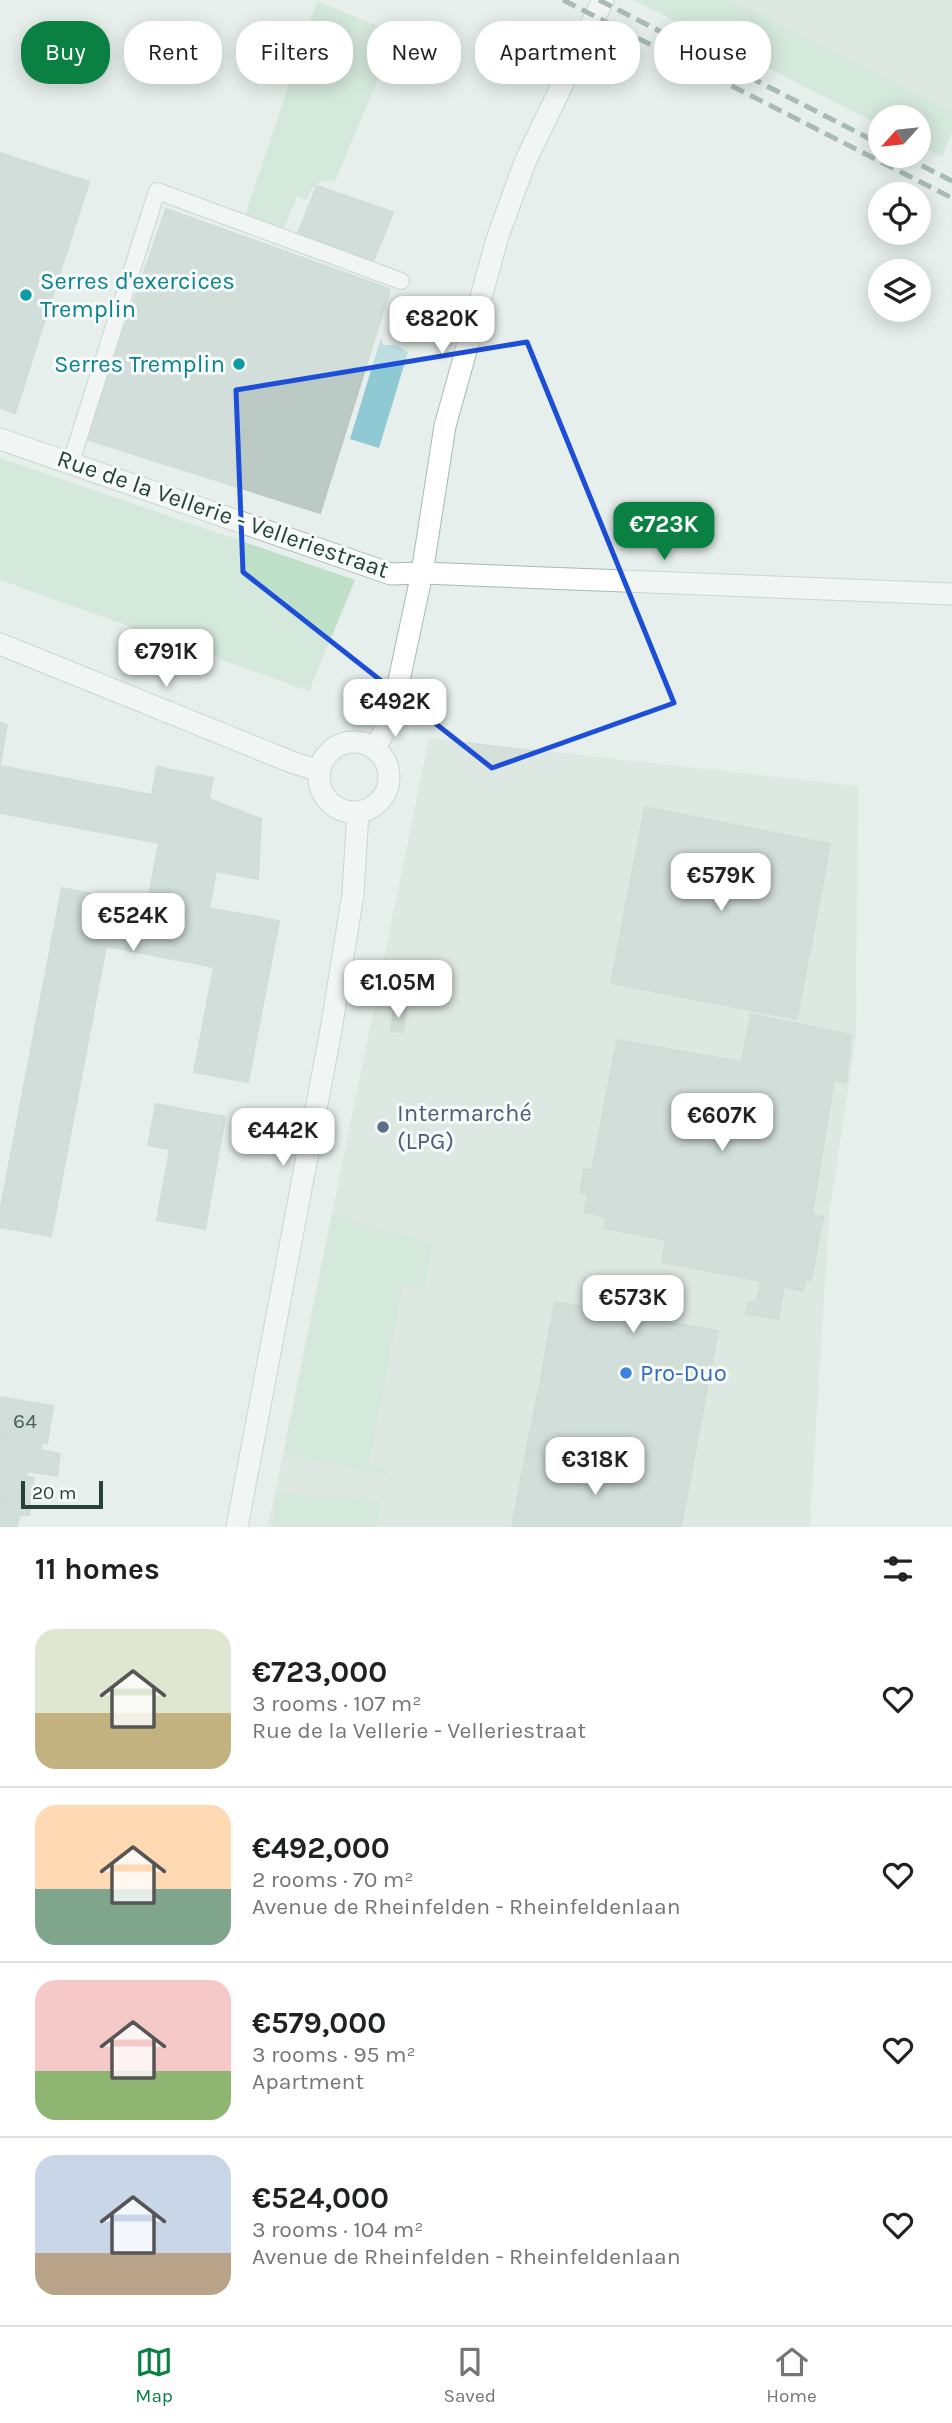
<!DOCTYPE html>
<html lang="en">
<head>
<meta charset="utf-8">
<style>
	:root { --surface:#fff; --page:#f2f2f2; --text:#202124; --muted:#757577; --line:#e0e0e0; --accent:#0b8043 }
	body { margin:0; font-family:Karla,sans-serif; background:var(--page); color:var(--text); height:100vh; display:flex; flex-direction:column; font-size:26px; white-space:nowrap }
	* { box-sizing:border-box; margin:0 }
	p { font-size:23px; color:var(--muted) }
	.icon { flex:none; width:38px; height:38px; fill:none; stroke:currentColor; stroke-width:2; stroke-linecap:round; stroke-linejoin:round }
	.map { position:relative; height:1527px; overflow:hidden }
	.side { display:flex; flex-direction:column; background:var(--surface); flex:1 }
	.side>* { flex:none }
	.guide { position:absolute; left:21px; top:21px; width:910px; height:63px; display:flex; gap:14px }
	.needle { width:46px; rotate:243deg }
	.buttons { position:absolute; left:868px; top:105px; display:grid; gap:14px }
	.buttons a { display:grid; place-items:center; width:63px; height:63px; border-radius:50%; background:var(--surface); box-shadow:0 4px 18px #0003; font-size:35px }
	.scale { position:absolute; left:21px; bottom:18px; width:82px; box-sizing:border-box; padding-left:7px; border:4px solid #24423a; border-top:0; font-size:19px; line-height:24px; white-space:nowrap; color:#24423a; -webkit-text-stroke:5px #f7fbf9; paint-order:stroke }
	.price { position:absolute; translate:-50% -60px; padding:0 16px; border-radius:14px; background:#fff; color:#222; font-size:23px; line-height:46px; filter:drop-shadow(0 2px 4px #0008) }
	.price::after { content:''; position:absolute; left:50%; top:42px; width:21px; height:16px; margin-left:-10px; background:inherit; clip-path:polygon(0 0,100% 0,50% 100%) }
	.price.on { background:var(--accent); color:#fff }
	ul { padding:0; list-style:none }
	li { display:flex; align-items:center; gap:21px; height:175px; padding:0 35px }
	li+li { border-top:2px solid var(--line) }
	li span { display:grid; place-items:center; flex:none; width:196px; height:140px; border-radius:21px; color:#555 }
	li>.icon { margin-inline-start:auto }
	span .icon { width:84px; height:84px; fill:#fffc; stroke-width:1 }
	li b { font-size:30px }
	h2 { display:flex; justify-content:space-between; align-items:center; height:84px; padding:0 35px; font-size:30px }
	.chip { padding:0 24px; border-radius:28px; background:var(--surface); box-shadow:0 4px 18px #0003; font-size:24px; line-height:63px }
	.chip.on { background:var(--accent); color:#fff }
	.dock { display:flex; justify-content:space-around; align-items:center; height:98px; border-top:2px solid var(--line); background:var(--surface); font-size:19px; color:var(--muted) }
	.dock a { display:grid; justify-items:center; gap:4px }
	.dock .on { color:var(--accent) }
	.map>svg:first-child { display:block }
</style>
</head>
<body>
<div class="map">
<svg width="952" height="1527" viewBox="0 0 952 1527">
	<rect width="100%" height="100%" fill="#e6efeb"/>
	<g fill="#d4dfda">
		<polygon points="732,0 952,0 952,111"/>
		<polygon points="429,738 858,786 856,1036 829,1216 810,1527 268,1527"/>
	</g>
	<g fill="#bfe0c8">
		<polygon points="634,0 732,0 952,111 952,132 942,157 919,145 919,117 880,117 880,125"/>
		<path d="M317 1 397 34 335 181C318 178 314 186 306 200L297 196 284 229 245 215Z"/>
		<polygon points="0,458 355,580 309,691 0,580"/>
		<polygon points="332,1214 432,1243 424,1289 403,1287 369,1464 389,1467 387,1476 284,1453"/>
		<polygon points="276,1492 362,1498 381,1502 377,1527 273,1527"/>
	</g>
	<polygon fill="#8ec9d4" points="381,338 383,345 396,345 408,352 379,448 350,439"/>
	<g fill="#bbcac4" stroke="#b8c9c2" stroke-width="2">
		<polygon points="0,153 89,182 15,413 0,408"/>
		<polygon points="317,186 393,212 373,262 296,238"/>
		<polygon points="166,209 390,289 320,513 86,439"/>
		<polygon points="0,723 7,725 0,765"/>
		<polygon points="0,766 152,795 157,767 213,778 209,799 261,819 258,879 216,871 209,908 279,921 248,1082 194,1072 214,967 106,946 51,1236 0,1227 0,1212 62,888 147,905 159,843 0,813"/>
		<polygon points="645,807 830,844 797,1019 611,983"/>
		<polygon points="394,1008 406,1010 403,1032 391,1031"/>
		<polygon points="751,1014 851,1035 846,1083 834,1079 812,1214 823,1217 811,1280 806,1279 803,1291 784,1287 778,1319 746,1314 748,1303 757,1301 761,1281 662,1262 666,1240 604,1228 606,1217 584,1212 588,1194 580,1193 584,1169 592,1170 617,1040 742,1062"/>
		<polygon points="156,1104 225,1117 205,1229 157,1220 170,1149 148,1145"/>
		<polygon points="555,1302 718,1331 711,1368 548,1338"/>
		<polygon points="548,1338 711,1368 703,1409 541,1379"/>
		<polygon points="541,1379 703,1409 689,1484 526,1453"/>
		<polygon points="0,1397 53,1406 47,1443 0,1435"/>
		<polygon points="0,1435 42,1442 41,1450 60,1454 57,1476 27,1471 26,1476 0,1472"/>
		<polygon points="526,1453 689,1484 681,1527 512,1527"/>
		<polygon points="0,1472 34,1478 30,1503 0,1499"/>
		<polygon points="0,1499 30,1503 29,1515 19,1515 17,1527 0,1527"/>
	</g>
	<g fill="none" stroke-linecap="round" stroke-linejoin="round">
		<g stroke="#a8b8b2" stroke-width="18">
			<polyline id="lane" points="71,462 157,191 401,281"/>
		</g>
		<g stroke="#a8b8b2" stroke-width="23">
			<polyline id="street" points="0,439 391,574 422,573 952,594"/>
		</g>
		<g stroke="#a4bbb3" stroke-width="23">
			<g id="secondary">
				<polyline points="0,644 294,763 320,771"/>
				<circle cx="354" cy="777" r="35"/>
				<polyline points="375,749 391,718 422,573 445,426 498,236 525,162 603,0"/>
				<polyline points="237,1527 331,1030 353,894 358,812"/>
			</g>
		</g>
		<use href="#lane" stroke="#fff" stroke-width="16"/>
		<use href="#street" stroke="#fff" stroke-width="21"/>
		<use href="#secondary" stroke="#fff" stroke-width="21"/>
		<g stroke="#5f7d75" stroke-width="5" stroke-dasharray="14 7" stroke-linecap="butt">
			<polyline points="563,0 952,198"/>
			<polyline points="599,0 880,144"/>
			<polyline points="903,156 952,181"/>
		</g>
	</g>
	<path d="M0 0H952V1527H0ZM527 342 674 703 492 768 243 572 236 390Z" fill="#e6efeb" fill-opacity=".55" fill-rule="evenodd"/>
	<path fill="none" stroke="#1d4ed8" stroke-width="5" stroke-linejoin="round" d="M527 342 674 703 492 768 243 572 236 390Z"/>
	<g fill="#0f9aa8" stroke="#f7fbf9" stroke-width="2.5">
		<circle cx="26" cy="295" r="7"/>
		<circle cx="239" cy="364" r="7"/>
	</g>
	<circle fill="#5c6f8a" stroke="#f7fbf9" stroke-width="2.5" cx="383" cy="1127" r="7"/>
	<circle fill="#3f7fe0" stroke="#f7fbf9" stroke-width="2.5" cx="626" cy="1373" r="7"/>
	<g text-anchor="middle" stroke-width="6" stroke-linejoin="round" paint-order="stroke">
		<g font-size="21" fill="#4a645c">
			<text x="25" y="1428">64</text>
		</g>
		<g font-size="24" fill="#0d838f" stroke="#f7fbf9" text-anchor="start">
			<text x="40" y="289">Serres d'exercices<tspan x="40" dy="28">Tremplin</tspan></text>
			<text x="225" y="372" text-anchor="end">Serres Tremplin</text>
		</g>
		<g font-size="24" fill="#24423a" stroke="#f7fbf9">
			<text transform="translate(223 514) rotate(19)" y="8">Rue de la Vellerie - Velleriestraat</text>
		</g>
		<g font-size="24" fill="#4e5e75" stroke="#f7fbf9" text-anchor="start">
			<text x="397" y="1121">Intermarché<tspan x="397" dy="28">(LPG)</tspan></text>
		</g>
		<g font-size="24" fill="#366cbe" stroke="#f7fbf9" text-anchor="start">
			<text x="640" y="1381">Pro-Duo</text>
		</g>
	</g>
</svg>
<div class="buttons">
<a><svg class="needle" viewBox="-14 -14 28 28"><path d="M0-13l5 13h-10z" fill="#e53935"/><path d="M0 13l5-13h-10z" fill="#757577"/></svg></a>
<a><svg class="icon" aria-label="locate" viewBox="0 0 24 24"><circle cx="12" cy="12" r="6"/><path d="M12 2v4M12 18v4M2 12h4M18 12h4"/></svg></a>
<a><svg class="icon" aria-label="layers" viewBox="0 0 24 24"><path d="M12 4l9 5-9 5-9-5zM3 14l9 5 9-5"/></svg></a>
</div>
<div class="scale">20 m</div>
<b class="price" style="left:442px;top:356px">€820K</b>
<b class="price on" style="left:664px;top:562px">€723K</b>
<b class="price" style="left:166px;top:689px">€791K</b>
<b class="price" style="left:395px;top:739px">€492K</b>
<b class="price" style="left:721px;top:913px">€579K</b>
<b class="price" style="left:133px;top:953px">€524K</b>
<b class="price" style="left:398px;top:1020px">€1.05M</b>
<b class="price" style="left:722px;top:1153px">€607K</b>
<b class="price" style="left:283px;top:1168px">€442K</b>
<b class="price" style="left:633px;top:1335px">€573K</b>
<b class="price" style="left:595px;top:1497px">€318K</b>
<div class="guide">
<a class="chip on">Buy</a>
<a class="chip">Rent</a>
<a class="chip">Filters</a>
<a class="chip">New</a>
<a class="chip">Apartment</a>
<a class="chip">House</a>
</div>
</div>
<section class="side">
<h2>11 homes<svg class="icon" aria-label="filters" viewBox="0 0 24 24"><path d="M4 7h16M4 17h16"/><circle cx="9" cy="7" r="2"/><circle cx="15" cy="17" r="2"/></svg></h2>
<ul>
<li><span style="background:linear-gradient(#dfe7d0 60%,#c2b280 0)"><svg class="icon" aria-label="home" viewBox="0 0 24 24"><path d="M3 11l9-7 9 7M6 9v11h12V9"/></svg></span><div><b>€723,000</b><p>3 rooms · 107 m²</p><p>Rue de la Vellerie - Velleriestraat</p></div><svg class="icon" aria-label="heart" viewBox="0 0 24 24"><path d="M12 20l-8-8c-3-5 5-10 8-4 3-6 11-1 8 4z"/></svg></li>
<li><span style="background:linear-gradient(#ffd9b3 60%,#7fa58c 0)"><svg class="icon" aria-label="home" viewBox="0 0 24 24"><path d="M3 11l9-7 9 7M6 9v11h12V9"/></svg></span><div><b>€492,000</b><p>2 rooms · 70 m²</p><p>Avenue de Rheinfelden - Rheinfeldenlaan</p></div><svg class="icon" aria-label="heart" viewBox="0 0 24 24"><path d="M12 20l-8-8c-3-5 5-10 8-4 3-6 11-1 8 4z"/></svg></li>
<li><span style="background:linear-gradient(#f6c9c9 65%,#8fb573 0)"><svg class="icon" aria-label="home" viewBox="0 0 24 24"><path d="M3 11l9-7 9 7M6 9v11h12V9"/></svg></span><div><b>€579,000</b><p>3 rooms · 95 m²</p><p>Apartment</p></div><svg class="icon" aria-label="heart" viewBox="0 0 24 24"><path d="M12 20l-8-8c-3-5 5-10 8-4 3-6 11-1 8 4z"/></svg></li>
<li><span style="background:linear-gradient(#c9d6e8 70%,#b9a48a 0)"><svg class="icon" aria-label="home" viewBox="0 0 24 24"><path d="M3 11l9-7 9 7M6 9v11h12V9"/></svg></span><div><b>€524,000</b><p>3 rooms · 104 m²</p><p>Avenue de Rheinfelden - Rheinfeldenlaan</p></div><svg class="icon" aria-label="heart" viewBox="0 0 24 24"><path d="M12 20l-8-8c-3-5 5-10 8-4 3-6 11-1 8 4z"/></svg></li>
</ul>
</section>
<nav class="dock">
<a class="on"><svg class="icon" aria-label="map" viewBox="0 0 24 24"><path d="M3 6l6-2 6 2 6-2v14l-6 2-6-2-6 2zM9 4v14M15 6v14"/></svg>Map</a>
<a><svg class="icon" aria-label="saved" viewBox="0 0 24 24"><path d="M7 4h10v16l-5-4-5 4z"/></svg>Saved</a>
<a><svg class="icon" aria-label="home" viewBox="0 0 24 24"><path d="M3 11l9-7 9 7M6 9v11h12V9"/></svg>Home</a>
</nav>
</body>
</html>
